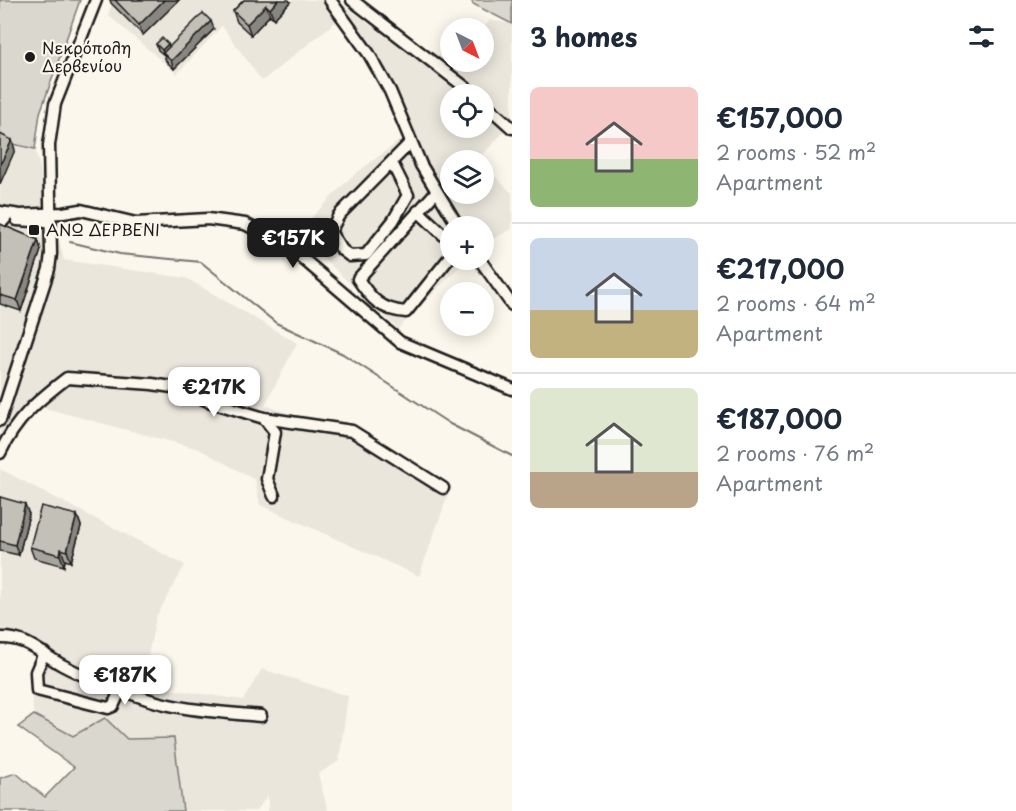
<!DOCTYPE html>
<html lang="en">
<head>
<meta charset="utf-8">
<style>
	:root { --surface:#fff; --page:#f2f2f3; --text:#1f2937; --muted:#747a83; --line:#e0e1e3; --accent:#1c1c1c }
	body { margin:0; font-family:"Playpen Sans",sans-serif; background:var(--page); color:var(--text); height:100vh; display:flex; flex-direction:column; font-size:22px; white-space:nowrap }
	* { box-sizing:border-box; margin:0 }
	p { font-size:20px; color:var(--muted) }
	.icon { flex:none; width:33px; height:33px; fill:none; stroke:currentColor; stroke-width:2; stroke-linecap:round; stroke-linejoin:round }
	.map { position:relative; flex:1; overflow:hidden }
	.panel { display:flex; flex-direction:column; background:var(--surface); width:504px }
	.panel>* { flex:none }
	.needle { width:39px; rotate:138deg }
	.fabs { position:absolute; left:440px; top:18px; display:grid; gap:12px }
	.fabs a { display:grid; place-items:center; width:54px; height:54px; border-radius:50%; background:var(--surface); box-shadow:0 3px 15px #0003; font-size:30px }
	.price { position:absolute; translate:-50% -51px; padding:0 14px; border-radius:12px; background:#fff; color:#222; font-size:20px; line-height:39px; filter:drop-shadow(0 2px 3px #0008) }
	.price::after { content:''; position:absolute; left:50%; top:36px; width:18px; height:14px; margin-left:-9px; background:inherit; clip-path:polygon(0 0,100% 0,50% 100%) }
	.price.on { background:var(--accent); color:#fff }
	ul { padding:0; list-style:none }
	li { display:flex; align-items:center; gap:18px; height:150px; padding:0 18px }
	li+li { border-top:2px solid var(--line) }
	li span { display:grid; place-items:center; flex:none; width:168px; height:120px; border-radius:9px; color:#555 }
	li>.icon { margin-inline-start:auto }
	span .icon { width:72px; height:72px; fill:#fffc; stroke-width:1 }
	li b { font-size:26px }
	h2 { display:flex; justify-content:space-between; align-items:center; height:72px; padding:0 18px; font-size:26px }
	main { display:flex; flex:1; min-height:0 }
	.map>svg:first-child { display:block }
</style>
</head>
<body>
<main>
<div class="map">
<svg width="512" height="811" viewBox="0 0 512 811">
	<rect width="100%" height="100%" fill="#fbf7ec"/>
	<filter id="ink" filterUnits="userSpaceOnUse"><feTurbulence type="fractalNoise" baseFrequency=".0167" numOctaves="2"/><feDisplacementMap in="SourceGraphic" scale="12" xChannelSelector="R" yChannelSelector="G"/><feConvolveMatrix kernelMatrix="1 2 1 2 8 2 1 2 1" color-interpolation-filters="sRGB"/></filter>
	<g filter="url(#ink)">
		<g fill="#eae6dc" fill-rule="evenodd">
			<polygon points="113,0 328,0 342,17 262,81 222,26 177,74 108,15"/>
			<path d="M336 0 444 76 457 62H483V29L490 20 512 24V134L506 129 478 160H450V194H483V165L512 193V229L483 244V226H450V260H466L398 329 302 238 312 217 350 178 408 134ZM450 94H483V128H450Z"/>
			<polygon points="0,141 35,149 64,260 186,278 297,343 265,405 353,436 449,492 419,576 260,505 255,480 199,449 25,403 0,456"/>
			<polygon points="0,469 185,565 156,617 142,685 243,700 262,669 348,696 339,761 318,774 328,811 268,811 268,795 256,811 183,811 174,738 127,739 105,718 73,736 34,715 29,678 43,646 13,633 0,632"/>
		</g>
		<g fill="#dad7ce" stroke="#7b7a75" stroke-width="1.5">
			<polygon points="0,0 80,0 40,113 35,149 0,141"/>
			<polygon points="471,0 512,0 512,24 473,4"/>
			<polygon points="34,715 73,736 105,718 127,739 174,738 183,811 0,811 0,778 16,773 45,797 74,767 18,727"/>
		</g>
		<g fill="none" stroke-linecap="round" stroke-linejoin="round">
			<polyline stroke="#74726e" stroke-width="2" points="70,242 120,254 201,262 276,323 343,354 450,424 512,456"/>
			<g stroke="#1c1c1c" stroke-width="15">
				<g id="minor">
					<polyline points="330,0 369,54 390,91 421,165 458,226"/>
					<polyline points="352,0 474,94"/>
					<polyline points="483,102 512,128"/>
					<polyline points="392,163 408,195 393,221 366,255 350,256 342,250 330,232 339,215 411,142"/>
					<path d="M436 192 358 279C371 299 381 310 406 312L450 257"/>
					<polyline points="418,211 450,241"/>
					<polyline points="0,212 20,215 63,213 81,210 136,223 208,219 245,224 288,246 400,342 512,389"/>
					<polyline points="17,220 50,222"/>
					<polyline points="0,224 5,219"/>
					<polyline points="480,260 512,305"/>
					<polyline points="264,418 275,432 267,479 274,496"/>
					<polyline points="0,420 49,269 51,254 49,145 55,104 96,0"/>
					<path d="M0 453C16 419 37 401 67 378L152 384 179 388 208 401 264 418 352 431 443 488"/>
					<path d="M0 638C27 637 40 653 62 665 88 679 118 689 147 699 183 711 223 712 261 716"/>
					<polyline points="44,653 36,672 37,690 108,708 113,706 121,689"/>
				</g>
			</g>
			<use href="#minor" stroke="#fbf7ec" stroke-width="10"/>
		</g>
		<g fill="#a8a59e" stroke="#1c1c1c" stroke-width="1.5">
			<polygon points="110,0 179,0 143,35 111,3"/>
			<polygon points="244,0 290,2 274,19 270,15 251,35 237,22 233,11"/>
			<polygon points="214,29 174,69 166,61 164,55 158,50 156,44 168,44 169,47"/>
			<polygon points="0,224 38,240 41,250 21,311 0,304"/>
			<polygon points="0,497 29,514 19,555 0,551"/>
			<polygon points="77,515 81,526 71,562 65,560 64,566 34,558 30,547"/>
		</g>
		<g fill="#888681" stroke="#1c1c1c" stroke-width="1.5">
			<polygon points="164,0 179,0 143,35 139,25"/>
			<polygon points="278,0 289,0 290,2 274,19 270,9"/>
			<polygon points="266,5 270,15 251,35 247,24"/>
			<polygon points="211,21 214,29 174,69 171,61"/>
			<polygon points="168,44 170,49 163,53 164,55 162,50"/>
			<polygon points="12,140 15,150 0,184 0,165"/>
			<polygon points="38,240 41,250 21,311 17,300"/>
			<polygon points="25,504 29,514 19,555 15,545"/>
			<polygon points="77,515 81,526 71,562 67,551"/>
			<polygon points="61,549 65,560 64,566 60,555"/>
		</g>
		<g fill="#c3c0b8" stroke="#1c1c1c" stroke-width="1.5">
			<polygon points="115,0 164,0 139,25"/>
			<polygon points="244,0 278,0 270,9 266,5 247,24 233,11"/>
			<polygon points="203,13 211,21 171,61 163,53"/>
			<polygon points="162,38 168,44 162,50 156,44"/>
			<polygon points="0,134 12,140 0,165"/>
			<polygon points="0,224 38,240 17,300 0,295"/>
			<polygon points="0,497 25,504 15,545 0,541"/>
			<polygon points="41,506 77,515 67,551 61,549 60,555 30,547"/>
		</g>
	</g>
	<g fill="#1c1c1c" stroke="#fbf7ec" stroke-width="2">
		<circle cx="30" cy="57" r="6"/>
		<rect x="28" y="224" width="12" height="12" rx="3"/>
	</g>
	<g text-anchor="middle" stroke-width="4.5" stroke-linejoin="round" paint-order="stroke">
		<g font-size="16" fill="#1c1c1c" stroke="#fbf7ec" text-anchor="start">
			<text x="42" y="54">Νεκρόπολη<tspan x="42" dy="18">Δερβενίου</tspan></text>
			<text x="46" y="236">ΑΝΩ ΔΕΡΒΕΝΙ</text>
		</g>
	</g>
</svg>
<div class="fabs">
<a><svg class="needle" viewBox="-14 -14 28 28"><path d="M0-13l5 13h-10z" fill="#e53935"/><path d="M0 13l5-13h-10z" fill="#747a83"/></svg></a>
<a><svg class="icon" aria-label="locate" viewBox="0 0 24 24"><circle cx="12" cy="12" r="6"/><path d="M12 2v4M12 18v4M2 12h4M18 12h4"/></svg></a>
<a><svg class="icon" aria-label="layers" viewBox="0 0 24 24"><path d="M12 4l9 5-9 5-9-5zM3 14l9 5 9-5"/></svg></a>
<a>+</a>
<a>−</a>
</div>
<b class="price on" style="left:293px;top:269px">€157K</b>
<b class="price" style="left:214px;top:418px">€217K</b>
<b class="price" style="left:125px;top:706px">€187K</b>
</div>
<section class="panel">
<h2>3 homes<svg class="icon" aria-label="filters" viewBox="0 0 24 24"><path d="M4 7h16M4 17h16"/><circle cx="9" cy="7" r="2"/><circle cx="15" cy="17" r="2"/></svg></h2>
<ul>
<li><span style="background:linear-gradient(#f6c9c9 60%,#8fb573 0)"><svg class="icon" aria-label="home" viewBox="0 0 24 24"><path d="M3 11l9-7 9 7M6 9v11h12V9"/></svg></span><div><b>€157,000</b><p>2 rooms · 52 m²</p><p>Apartment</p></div></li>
<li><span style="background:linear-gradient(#c9d6e8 60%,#c2b280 0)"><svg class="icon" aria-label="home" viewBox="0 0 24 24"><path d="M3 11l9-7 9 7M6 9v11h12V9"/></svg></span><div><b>€217,000</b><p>2 rooms · 64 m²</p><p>Apartment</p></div></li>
<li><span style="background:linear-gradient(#dfe7d0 70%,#b9a48a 0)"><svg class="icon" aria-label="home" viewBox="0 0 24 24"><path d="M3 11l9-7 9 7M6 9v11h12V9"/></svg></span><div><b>€187,000</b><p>2 rooms · 76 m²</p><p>Apartment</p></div></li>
</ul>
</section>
</main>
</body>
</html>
